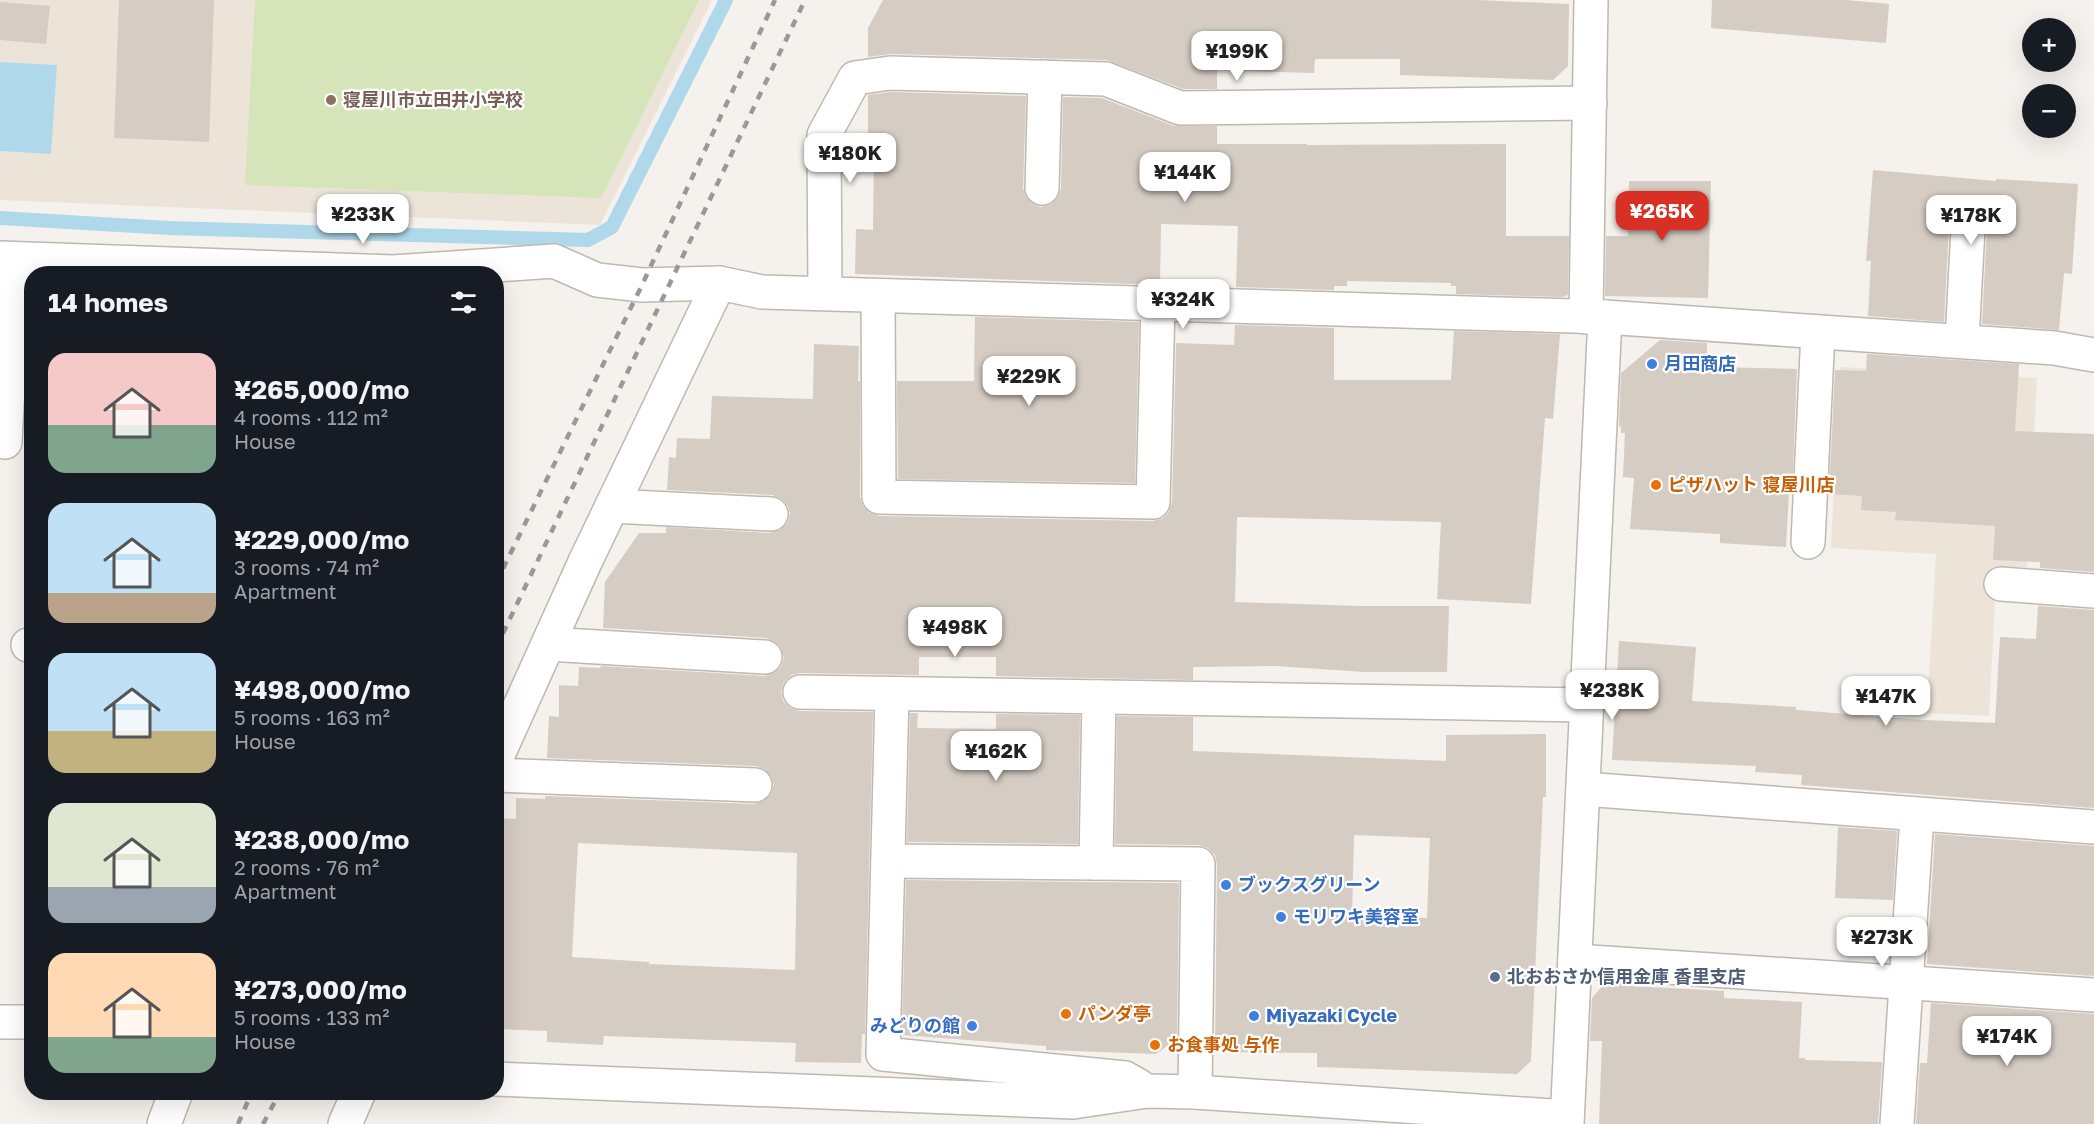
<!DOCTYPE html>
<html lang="en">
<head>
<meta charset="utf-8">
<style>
	:root { --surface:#171b24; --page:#242831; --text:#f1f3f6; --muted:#9ea1a6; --accent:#d93025 }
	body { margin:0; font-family:"Golos Text","Noto Sans JP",sans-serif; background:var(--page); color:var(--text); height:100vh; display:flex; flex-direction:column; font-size:22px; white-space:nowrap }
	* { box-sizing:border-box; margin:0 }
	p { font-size:20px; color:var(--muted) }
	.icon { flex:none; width:33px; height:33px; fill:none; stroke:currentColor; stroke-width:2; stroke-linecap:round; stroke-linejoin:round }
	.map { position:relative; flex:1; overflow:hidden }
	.details { position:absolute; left:24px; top:266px; width:480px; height:834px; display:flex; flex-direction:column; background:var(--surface); border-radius:24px; box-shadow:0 6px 24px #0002 }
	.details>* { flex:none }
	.fabs { position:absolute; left:2022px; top:18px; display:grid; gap:12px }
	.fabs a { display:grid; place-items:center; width:54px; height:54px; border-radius:50%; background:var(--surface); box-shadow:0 6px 24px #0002; font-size:30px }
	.price { position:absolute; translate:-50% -51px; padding:0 14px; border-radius:12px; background:#fff; color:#222; font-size:20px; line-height:39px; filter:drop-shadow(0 2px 3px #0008) }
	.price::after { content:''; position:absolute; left:50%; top:36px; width:18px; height:14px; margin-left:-9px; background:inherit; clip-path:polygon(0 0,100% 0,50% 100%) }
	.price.current { background:var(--accent); color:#fff }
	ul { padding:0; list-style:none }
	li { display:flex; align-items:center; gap:18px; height:150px; padding:0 24px }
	li span { display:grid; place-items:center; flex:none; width:168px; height:120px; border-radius:18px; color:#555 }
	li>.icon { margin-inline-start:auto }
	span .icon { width:72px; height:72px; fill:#fffc; stroke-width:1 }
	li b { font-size:26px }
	h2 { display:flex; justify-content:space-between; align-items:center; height:72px; padding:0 24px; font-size:26px }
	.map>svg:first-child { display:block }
</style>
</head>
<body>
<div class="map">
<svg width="2094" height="1124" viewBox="0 0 2094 1124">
	<rect width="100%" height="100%" fill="#f5f1ec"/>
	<g fill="#ece4d8">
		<polygon points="0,0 712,0 600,225 0,200"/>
		<polygon points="1840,367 2037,378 2027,567 1997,566 1989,716 1927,713 1936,554 1831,548"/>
	</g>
	<polygon fill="#d6e4ba" points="255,0 699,0 601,198 245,185"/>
	<polygon fill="#afd9ea" points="0,62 57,65 51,154 0,151"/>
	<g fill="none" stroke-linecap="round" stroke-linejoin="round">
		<polyline stroke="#afd9ea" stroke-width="14" points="0,218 169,228 588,240 612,227 726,0"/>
	</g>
	<g fill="#d5ccc3" fill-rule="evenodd">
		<polygon points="119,0 214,0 209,142 114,138"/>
		<polygon points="883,0 1477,0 1569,4 1568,66 1553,80 1400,75 1400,59 1315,59 1314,73 1217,70 1217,89 1183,89 1107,60 891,54 868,57 868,28"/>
		<polygon points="1712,0 1847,0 1889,4 1886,43 1711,28"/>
		<polygon points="0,2 50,6 46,44 0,40"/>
		<polygon points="891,92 1026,96 1023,188 1026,197 1032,204 1041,207 1051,204 1058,197 1061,189 1063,97 1102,98 1174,126 1217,126 1217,144 1307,144 1307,145 1506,144 1506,236 1569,236 1568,295 1563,297 1456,294 1456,286 1451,286 1451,283 1347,281 1347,286 1334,286 1334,290 1236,287 1238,226 1161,224 1160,285 855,274 856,229 873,230 874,151 868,151 868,95"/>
		<polygon points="1873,170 1996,181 1996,179 2078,184 2072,274 2064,273 2059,330 1982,324 1987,228 1984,219 1978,212 1970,209 1959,212 1952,218 1949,226 1944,322 1868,316 1871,261 1866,261"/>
		<polygon points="1629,181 1711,181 1708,298 1605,296 1606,236 1628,236"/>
		<polygon points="975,317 1139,322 1135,483 898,479 897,381 974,381"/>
		<path d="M1235 325 1334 328V380H1451L1454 331 1560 334 1553 419 1545 418 1531 604 1437 599 1441 522 1237 517 1235 602 1360 606H1449L1447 672H1365L1276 666 1193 667V680L996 676V657H919V675L800 673 791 675 784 682 781 691 783 701 791 708 800 711 873 712 865 1034H862L861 1063 795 1062 796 1043 604 1036 603 1045 547 1042V1031L496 1029V891L499 818 516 819V798L545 799V796L754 804 764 801 771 794 774 785 771 776 764 769 756 766 547 758 549 716 559 717V685L578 686 579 667 600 668 601 666 764 676 774 673 781 667 784 658 781 648 776 642 767 638 603 628 605 582 639 533H666V527L770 533 780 530 787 524 790 514 788 506 782 499 773 495 667 490 669 457 676 458 677 438 710 439 712 396 813 399 814 344 859 346 858 381H860V497L863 506 869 513 879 516 1153 521 1163 518 1169 512 1172 502 1176 343 1234 345ZM578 843 797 853 795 970 649 964V962L572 957Z"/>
		<polygon points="1660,340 1707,343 1707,361 1714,361 1714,367 1797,369 1792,492 1789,492 1786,547 1720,543 1720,534 1630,529 1634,478 1623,477 1625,433 1621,433 1621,427 1619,426 1621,373"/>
		<polygon points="1867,354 2019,364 2015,431 2094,434 2094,572 2040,568 2040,562 1993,560 1995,526 1895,520 1896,512 1861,510 1862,496 1829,494 1835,370 1866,371"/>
		<polygon points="2038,606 2094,610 2094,808 1801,785 1802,775 1755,772 1756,766 1612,760 1619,641 1696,647 1692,701 1796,707 1796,710 1924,720 1995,723 2000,637 2036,639"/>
		<polygon points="910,713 918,713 917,728 996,729 996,714 1080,715 1078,844 907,842"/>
		<path d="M1117 716 1193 717V751L1446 761V735L1546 734V797H1543L1531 1061 1517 1074 1317 1067V1053L1215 1052 1217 864 1215 855 1208 848 1198 845 1115 844ZM1354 835 1430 838 1427 918 1352 915Z"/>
		<polygon points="1838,827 1897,831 1893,900 1835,898"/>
		<polygon points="1935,834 2094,846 2094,976 1927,964"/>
		<polygon points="906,880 1179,883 1177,1039 1156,1054 1046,1050 1046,1046 902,1035"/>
		<polygon points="1606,982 1632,984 1632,986 1724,991 1724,998 1802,1002 1799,1058 1805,1058 1805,1060 1882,1062 1878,1124 1599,1124 1602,1041 1590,1041 1592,998"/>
		<polygon points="1931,1003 2094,1014 2094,1124 1916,1124 1920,1063 1927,1063"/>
	</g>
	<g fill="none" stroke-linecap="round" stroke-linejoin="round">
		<g stroke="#bfb8af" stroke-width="36">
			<g id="minor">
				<polyline points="1042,188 1045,77"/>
				<polyline points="0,258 393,272 554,261 597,280 642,285 719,283"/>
				<polyline points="825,293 824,135 855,78 890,73 1106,79 1180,108 1590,103"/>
				<polyline points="878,296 879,497 1153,502 1158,304"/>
				<polyline points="1586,317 1591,0"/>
				<polyline points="1962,341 1968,228"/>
				<polyline points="5,442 15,260"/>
				<polyline points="612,506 771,514"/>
				<polyline points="1808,542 1818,332"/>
				<polyline points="2001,584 2094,591"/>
				<polyline points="548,644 765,657"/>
				<polyline points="28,645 32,645"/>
				<polyline points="800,692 1587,705"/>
				<polyline points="892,694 883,1054 1125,1078 1139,1086"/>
				<polyline points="496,759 585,562 719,283 762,292 1605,317 2054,348 2094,355"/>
				<polyline points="496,775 755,785"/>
				<polyline points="1583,789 2094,827"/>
				<polyline points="888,861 1198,864 1195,1092"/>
				<polyline points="1096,863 1099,697"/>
				<polyline points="1575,961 2094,995"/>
				<polyline points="0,1022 32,1022"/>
				<polyline points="496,1079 1073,1102 1147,1091 1195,1092 1567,1117"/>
				<polyline points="164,1124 176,1092"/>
				<polyline points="345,1124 359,1092"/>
				<polyline points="1567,1124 1605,317"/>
				<polyline points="1897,1124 1917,815"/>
			</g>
		</g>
		<use href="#minor" stroke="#fff" stroke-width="33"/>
		<g stroke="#999" stroke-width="4.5" stroke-dasharray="8 8" stroke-linecap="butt">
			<polyline points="496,583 642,285 775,0"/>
			<polyline points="496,648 805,0"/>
			<polyline points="238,1124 252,1092"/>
			<polyline points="263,1124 280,1092"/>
		</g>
	</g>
	<circle fill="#8d6e63" stroke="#fff" stroke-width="2" cx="331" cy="100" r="6"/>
	<g fill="#3f7fe0" stroke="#fff" stroke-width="2">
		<circle cx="1652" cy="364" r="6"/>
		<circle cx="1226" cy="885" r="6"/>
		<circle cx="1281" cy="917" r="6"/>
		<circle cx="1254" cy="1016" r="6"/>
		<circle cx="972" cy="1026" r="6"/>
	</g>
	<g fill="#e8710a" stroke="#fff" stroke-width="2">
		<circle cx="1656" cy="485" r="6"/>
		<circle cx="1066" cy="1014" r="6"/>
		<circle cx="1155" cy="1045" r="6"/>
	</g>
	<circle fill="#5c6f8a" stroke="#fff" stroke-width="2" cx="1495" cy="977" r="6"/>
	<g text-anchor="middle" stroke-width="4.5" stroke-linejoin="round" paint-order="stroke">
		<g font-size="18" font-weight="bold" fill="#785e54" stroke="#fff" text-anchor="start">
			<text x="343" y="106">寝屋川市立田井小学校</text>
		</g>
		<g font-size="18" font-weight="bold" fill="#366cbe" stroke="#fff" text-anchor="start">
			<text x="1664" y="370">月田商店</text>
			<text x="1238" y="891">ブックスグリーン</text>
			<text x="1293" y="923">モリワキ美容室</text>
			<text x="1266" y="1022">Miyazaki Cycle</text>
			<text x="960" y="1032" text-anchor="end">みどりの館</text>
		</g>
		<g font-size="18" font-weight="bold" fill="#c56008" stroke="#fff" text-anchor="start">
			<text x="1668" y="491">ピザハット 寝屋川店</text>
			<text x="1078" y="1020">パンダ亭</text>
			<text x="1167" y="1051">お食事処 与作</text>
		</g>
		<g font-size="18" font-weight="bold" fill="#4e5e75" stroke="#fff" text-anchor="start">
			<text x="1507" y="983">北おおさか信用金庫 香里支店</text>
		</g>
	</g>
</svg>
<div class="fabs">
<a>+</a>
<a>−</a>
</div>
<b class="price" style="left:1237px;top:82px">¥199K</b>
<b class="price" style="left:850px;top:184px">¥180K</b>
<b class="price" style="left:1185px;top:203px">¥144K</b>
<b class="price current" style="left:1662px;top:242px">¥265K</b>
<b class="price" style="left:363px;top:245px">¥233K</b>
<b class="price" style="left:1971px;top:246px">¥178K</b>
<b class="price" style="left:1183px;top:330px">¥324K</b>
<b class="price" style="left:1029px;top:407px">¥229K</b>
<b class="price" style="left:955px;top:658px">¥498K</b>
<b class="price" style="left:1612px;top:721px">¥238K</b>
<b class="price" style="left:1886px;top:727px">¥147K</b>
<b class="price" style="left:996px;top:782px">¥162K</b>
<b class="price" style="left:1882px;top:968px">¥273K</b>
<b class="price" style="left:2007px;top:1067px">¥174K</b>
<section class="details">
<h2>14 homes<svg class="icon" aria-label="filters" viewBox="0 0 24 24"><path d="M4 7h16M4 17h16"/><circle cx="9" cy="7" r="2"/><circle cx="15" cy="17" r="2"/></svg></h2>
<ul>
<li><span style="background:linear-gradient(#f6c9c9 60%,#7fa58c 0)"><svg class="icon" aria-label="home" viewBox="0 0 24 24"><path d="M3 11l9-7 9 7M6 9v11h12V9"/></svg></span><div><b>¥265,000/mo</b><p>4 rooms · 112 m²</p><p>House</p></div></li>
<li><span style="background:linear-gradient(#bfe0f5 75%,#b9a48a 0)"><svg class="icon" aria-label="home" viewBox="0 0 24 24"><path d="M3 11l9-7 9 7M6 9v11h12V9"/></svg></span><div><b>¥229,000/mo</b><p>3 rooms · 74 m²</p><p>Apartment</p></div></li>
<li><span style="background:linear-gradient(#bfe0f5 65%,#c2b280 0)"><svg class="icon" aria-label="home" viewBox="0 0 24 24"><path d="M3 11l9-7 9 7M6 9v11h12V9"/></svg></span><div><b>¥498,000/mo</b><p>5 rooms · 163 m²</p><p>House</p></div></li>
<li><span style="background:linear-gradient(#dfe7d0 70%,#9aa5b1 0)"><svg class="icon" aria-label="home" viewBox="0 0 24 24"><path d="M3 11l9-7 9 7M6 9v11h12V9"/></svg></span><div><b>¥238,000/mo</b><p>2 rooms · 76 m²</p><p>Apartment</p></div></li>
<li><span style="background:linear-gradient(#ffd9b3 70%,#7fa58c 0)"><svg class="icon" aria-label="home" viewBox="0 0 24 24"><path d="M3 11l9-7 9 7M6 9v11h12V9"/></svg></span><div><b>¥273,000/mo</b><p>5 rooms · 133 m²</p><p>House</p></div></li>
</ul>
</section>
</div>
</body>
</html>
